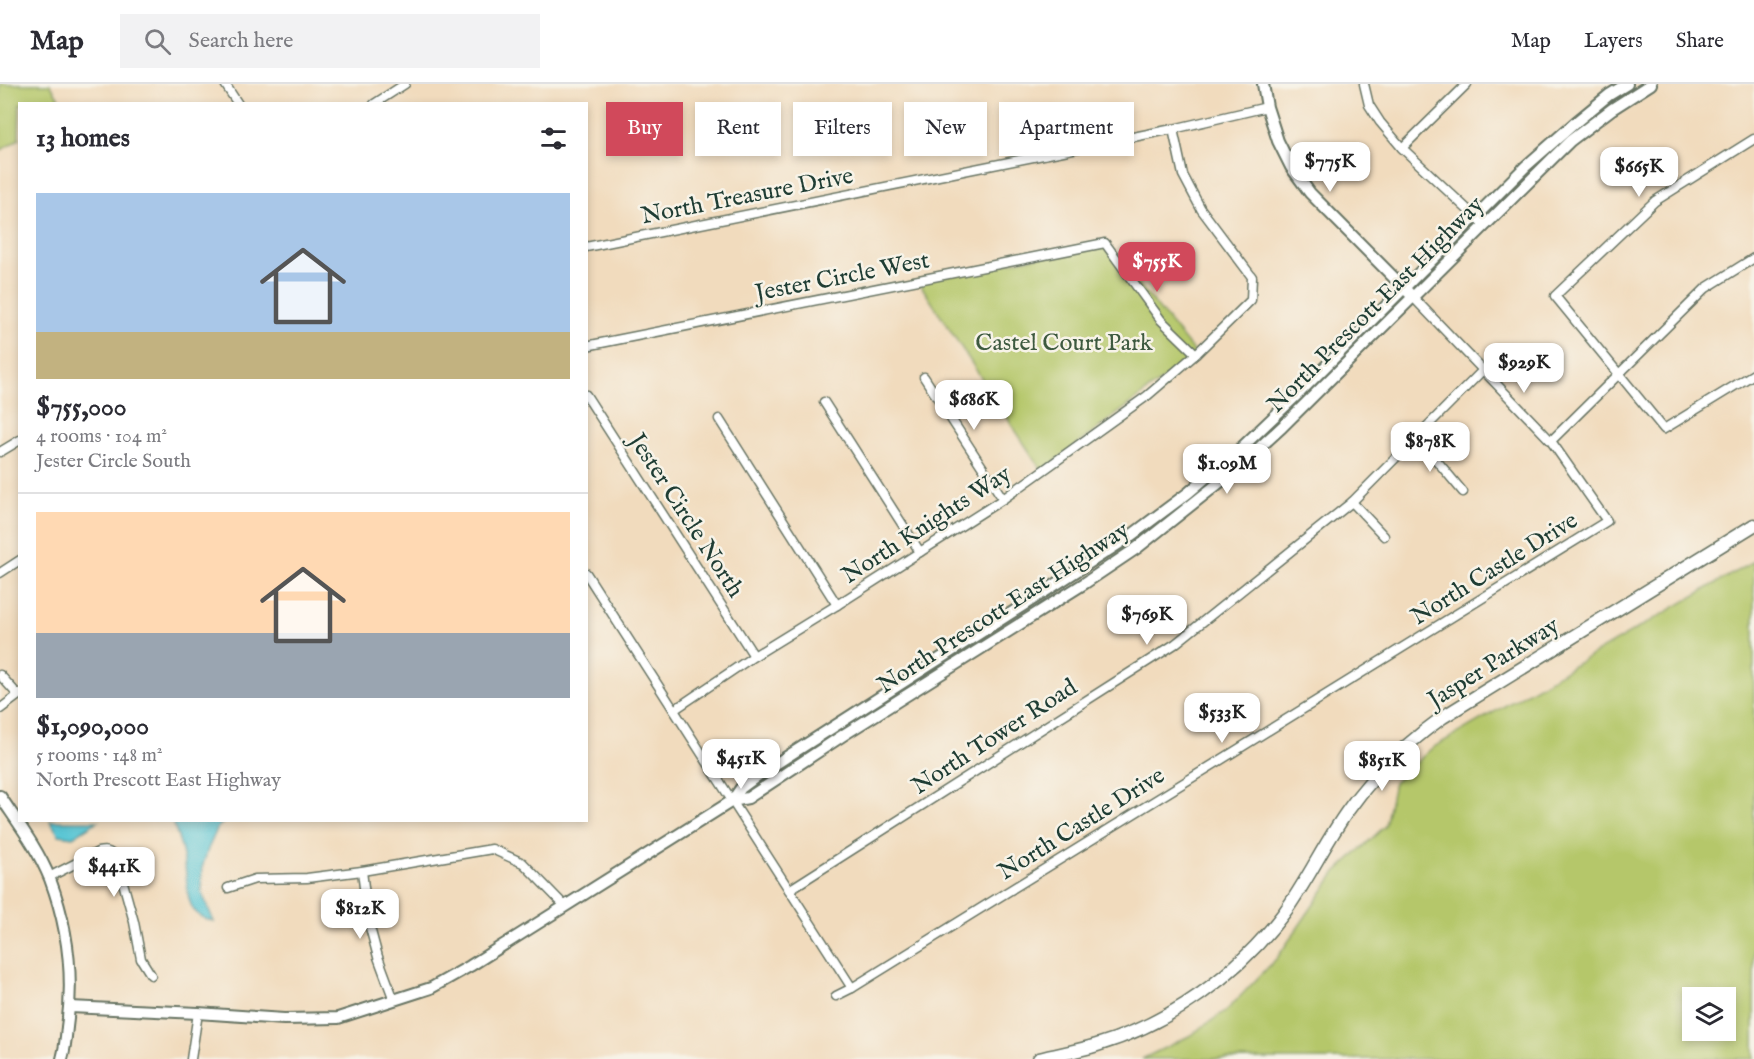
<!DOCTYPE html>
<html lang="en">
<head>
<meta charset="utf-8">
<style>
	:root { --surface:#fff; --page:#f2f2f3; --text:#2b2b33; --muted:#7c7c81; --line:#e1e1e2; --accent:#d1495b }
	body { margin:0; font-family:"IM FELL English",serif; background:var(--page); color:var(--text); height:100vh; display:flex; flex-direction:column; font-size:22px; white-space:nowrap }
	* { box-sizing:border-box; margin:0 }
	p { font-size:20px; color:var(--muted) }
	.icon { flex:none; width:33px; height:33px; fill:none; stroke:currentColor; stroke-width:2; stroke-linecap:round; stroke-linejoin:round }
	.map { position:relative; flex:1; overflow:hidden }
	.panel { position:absolute; left:18px; top:18px; width:570px; height:720px; display:flex; flex-direction:column; background:var(--surface); border-radius:0px; box-shadow:0 3px 9px #0003 }
	.panel>* { flex:none }
	.hud { position:absolute; left:606px; top:18px; width:570px; height:54px; display:flex; gap:12px }
	.tools { position:absolute; left:1682px; top:903px; display:grid; gap:12px }
	.tools a { display:grid; place-items:center; width:54px; height:54px; border-radius:0px; background:var(--surface); box-shadow:0 3px 9px #0003; font-size:30px }
	.price { position:absolute; translate:-50% -51px; padding:0 14px; border-radius:12px; background:#fff; color:#222; font-size:20px; line-height:39px; filter:drop-shadow(0 2px 3px #0008) }
	.price::after { content:''; position:absolute; left:50%; top:36px; width:18px; height:14px; margin-left:-9px; background:inherit; clip-path:polygon(0 0,100% 0,50% 100%) }
	.price.active { background:var(--accent); color:#fff }
	ul { padding:0; list-style:none }
	li { display:grid; align-content:center; gap:12px; height:318px; padding:0 18px }
	li+li { border-top:2px solid var(--line) }
	li span { display:grid; place-items:center; height:186px; border-radius:0px; color:#555 }
	li>.icon { margin-inline-start:auto }
	span .icon { width:108px; height:108px; fill:#fffc; stroke-width:1 }
	li b { font-size:26px }
	h2 { display:flex; justify-content:space-between; align-items:center; height:72px; padding:0 18px; font-size:26px }
	.chip { padding:0 21px; border-radius:0px; background:var(--surface); box-shadow:0 3px 9px #0003; font-size:21px; line-height:54px }
	.chip.active { background:var(--accent); color:#fff }
	header { display:flex; align-items:center; gap:36px; box-sizing:border-box; height:84px; padding:0 30px; background:var(--surface); border-bottom:2px solid var(--line) }
	header strong { font-size:28px }
	nav { display:flex; gap:33px; margin-inline-start:auto; font-size:21px }
	.search { width:420px; height:54px; background:var(--page); display:flex; align-items:center; gap:15px; box-sizing:border-box; padding:0 21px; border-radius:0px; color:var(--muted); font-size:22px }
	.map>svg:first-child { display:block }
</style>
</head>
<body>
<header>
<strong>Map</strong>
<div class="search"><svg class="icon" aria-label="search" viewBox="0 0 24 24"><circle cx="10" cy="10" r="6"/><path d="M15 15l6 6"/></svg>Search here</div>
<nav><a>Map</a><a>Layers</a><a>Share</a></nav>
</header>
<div class="map">
<svg width="1754" height="975" viewBox="0 0 1754 975">
	<rect width="100%" height="100%" fill="#f7f3e8"/>
	<filter id="ink" filterUnits="userSpaceOnUse"><feTurbulence type="fractalNoise" baseFrequency=".0167" numOctaves="2"/><feDisplacementMap in="SourceGraphic" scale="12" xChannelSelector="R" yChannelSelector="G"/><feConvolveMatrix kernelMatrix="1 2 1 2 8 2 1 2 1" color-interpolation-filters="sRGB"/></filter>
	<filter id="wash" filterUnits="userSpaceOnUse"><feTurbulence type="fractalNoise" baseFrequency=".008" numOctaves="4" result="noise"/><feDisplacementMap in="SourceGraphic" scale="24" xChannelSelector="R" yChannelSelector="G"/><feGaussianBlur stdDeviation="1.35" result="paint"/><feColorMatrix in="noise" values="0 0 0 0 0 0 0 0 0 0 0 0 0 0 0 0 0 1.4 0 .05"/><feComposite in="paint" operator="in"/></filter>
	<g filter="url(#wash)">
		<rect width="100%" height="100%" fill="#f1dbbd"/>
		<g fill="#b5c76a" stroke="#6a824f" stroke-width="1.5" fill-rule="evenodd">
			<polygon points="0,0 50,0 62,19 20,20 19,55 0,67"/>
			<polygon points="1105,159 1196,270 1042,387 918,197"/>
			<path d="M1754 477V975H1142L1189 952 1227 926 1277 874 1336 788 1385 742 1394 699 1432 664ZM1692 914H1725V946H1692Z"/>
		</g>
		<g fill="#5ac6d4" stroke="#3c8284" stroke-width="1.5">
			<polygon points="50,737 98,737 73,753 59,751"/>
			<path d="M172 737H225L218 743 208 765 202 784 201 806 214 838C209 836 201 834 197 830 185 818 188 798 185 783 183 767 178 751 172 737Z"/>
		</g>
	</g>
	<g filter="url(#ink)">
		<g fill="none" stroke-linecap="round" stroke-linejoin="round">
			<g stroke="#687464" stroke-width="11">
				<g id="minor">
					<polyline points="225,0 238,20"/>
					<polyline points="1364,0 1369,21 1380,38 1402,64 1484,141"/>
					<polyline points="374,20 405,0"/>
					<polyline points="1754,55 1655,117 1555,212 1664,345 1754,290"/>
					<polyline points="1402,64 1467,0"/>
					<polyline points="586,163 1173,45 1267,23"/>
					<polyline points="586,262 1105,159 1161,236 1196,270"/>
					<polyline points="924,293 1003,415"/>
					<polyline points="586,311 754,572"/>
					<polyline points="824,318 920,468"/>
					<polyline points="719,335 837,521"/>
					<polyline points="1417,353 1463,408"/>
					<polyline points="1551,357 1706,204 1754,174"/>
					<polyline points="0,368 20,356"/>
					<polyline points="1352,418 1384,452"/>
					<polyline points="0,489 20,476"/>
					<polyline points="586,489 852,904 836,912"/>
					<polyline points="0,591 18,611"/>
					<polyline points="0,625 20,610"/>
					<polyline points="674,626 754,572 837,521 1003,415 1147,312 1196,270 1251,216 1252,193 1201,125 1183,91 1173,45"/>
					<polyline points="362,787 368,836 378,873 394,916"/>
					<path d="M49 793 98 768C108 766 112 768 117 777L134 838 141 875 151 891"/>
					<polyline points="228,804 255,795 307,794 362,787 492,765 523,779 565,822"/>
					<polyline points="789,806 1175,560 1352,418 1483,286"/>
					<polyline points="852,904 1607,437 1551,357 1410,210"/>
					<polyline points="191,975 198,929"/>
				</g>
			</g>
			<g stroke="#687464" stroke-width="14">
				<g id="tertiary">
					<polyline points="1263,0 1267,23 1278,57 1291,83 1310,109 1409,209"/>
					<path d="M0 712C18 739 38 765 50 795 68 843 74 892 67 943 66 954 65 965 62 975"/>
					<polyline points="732,717 741,704 760,690 1044,508 1129,453 1188,409 1241,364 1301,307 1526,82 1576,38 1609,11 1627,0"/>
					<polyline points="70,923 198,929 284,935 338,934 431,904 470,882 732,717 748,714 845,650 1085,499 1137,464 1234,387 1282,343 1570,57 1612,25 1651,0"/>
				</g>
			</g>
			<g stroke="#687464" stroke-width="15">
				<path id="secondary" d="M1039 975C1058 970 1078 967 1097 961 1171 939 1238 890 1284 829 1308 796 1325 758 1349 725 1375 688 1407 659 1443 633L1754 441"/>
			</g>
			<use href="#minor" stroke="#fff" stroke-width="8"/>
			<use href="#tertiary" stroke="#fff" stroke-width="10"/>
			<use href="#secondary" stroke="#fff" stroke-width="12"/>
		</g>
	</g>
	<g text-anchor="middle" stroke-width="5" stroke-linejoin="round" paint-order="stroke">
		<g font-size="24" fill="#1f3d34" stroke="#f7f3e8">
			<text transform="translate(747 111) rotate(-11)" y="8">North Treasure Drive</text>
			<text transform="translate(842 192) rotate(-11)" y="8">Jester Circle West</text>
			<text transform="translate(1375 220) rotate(-45)" y="8">North Prescott East Highway</text>
			<text transform="translate(687 431) rotate(57)" y="8">Jester Circle North</text>
			<text transform="translate(926 440) rotate(-33)" y="8">North Knights Way</text>
			<text transform="translate(1494 484) rotate(-32)" y="8">North Castle Drive</text>
			<text transform="translate(1003 523) rotate(-33)" y="8">North Prescott East Highway</text>
			<text transform="translate(1493 578) rotate(-32)" y="8">Jasper Parkway</text>
			<text transform="translate(994 652) rotate(-33)" y="8">North Tower Road</text>
			<text transform="translate(1081 739) rotate(-32)" y="8">North Castle Drive</text>
		</g>
		<g font-size="24" fill="#3d593f" stroke="#f7f3e8">
			<text x="1064" y="266">Castel Court Park</text>
		</g>
	</g>
</svg>
<div class="tools">
<a><svg class="icon" aria-label="layers" viewBox="0 0 24 24"><path d="M12 4l9 5-9 5-9-5zM3 14l9 5 9-5"/></svg></a>
</div>
<b class="price" style="left:1330px;top:109px">$775K</b>
<b class="price" style="left:1639px;top:114px">$665K</b>
<b class="price active" style="left:1157px;top:209px">$755K</b>
<b class="price" style="left:1524px;top:310px">$929K</b>
<b class="price" style="left:974px;top:347px">$686K</b>
<b class="price" style="left:1430px;top:389px">$878K</b>
<b class="price" style="left:1227px;top:411px">$1.09M</b>
<b class="price" style="left:1147px;top:562px">$769K</b>
<b class="price" style="left:1222px;top:660px">$533K</b>
<b class="price" style="left:741px;top:706px">$451K</b>
<b class="price" style="left:1382px;top:708px">$851K</b>
<b class="price" style="left:114px;top:814px">$441K</b>
<b class="price" style="left:360px;top:856px">$812K</b>
<div class="hud">
<a class="chip active">Buy</a>
<a class="chip">Rent</a>
<a class="chip">Filters</a>
<a class="chip">New</a>
<a class="chip">Apartment</a>
</div>
<section class="panel">
<h2>13 homes<svg class="icon" aria-label="filters" viewBox="0 0 24 24"><path d="M4 7h16M4 17h16"/><circle cx="9" cy="7" r="2"/><circle cx="15" cy="17" r="2"/></svg></h2>
<ul>
<li><span style="background:linear-gradient(#a9c7e8 75%,#c2b280 0)"><svg class="icon" aria-label="home" viewBox="0 0 24 24"><path d="M3 11l9-7 9 7M6 9v11h12V9"/></svg></span><div><b>$755,000</b><p>4 rooms · 104 m²</p><p>Jester Circle South</p></div></li>
<li><span style="background:linear-gradient(#ffd9b3 65%,#9aa5b1 0)"><svg class="icon" aria-label="home" viewBox="0 0 24 24"><path d="M3 11l9-7 9 7M6 9v11h12V9"/></svg></span><div><b>$1,090,000</b><p>5 rooms · 148 m²</p><p>North Prescott East Highway</p></div></li>
</ul>
</section>
</div>
</body>
</html>
